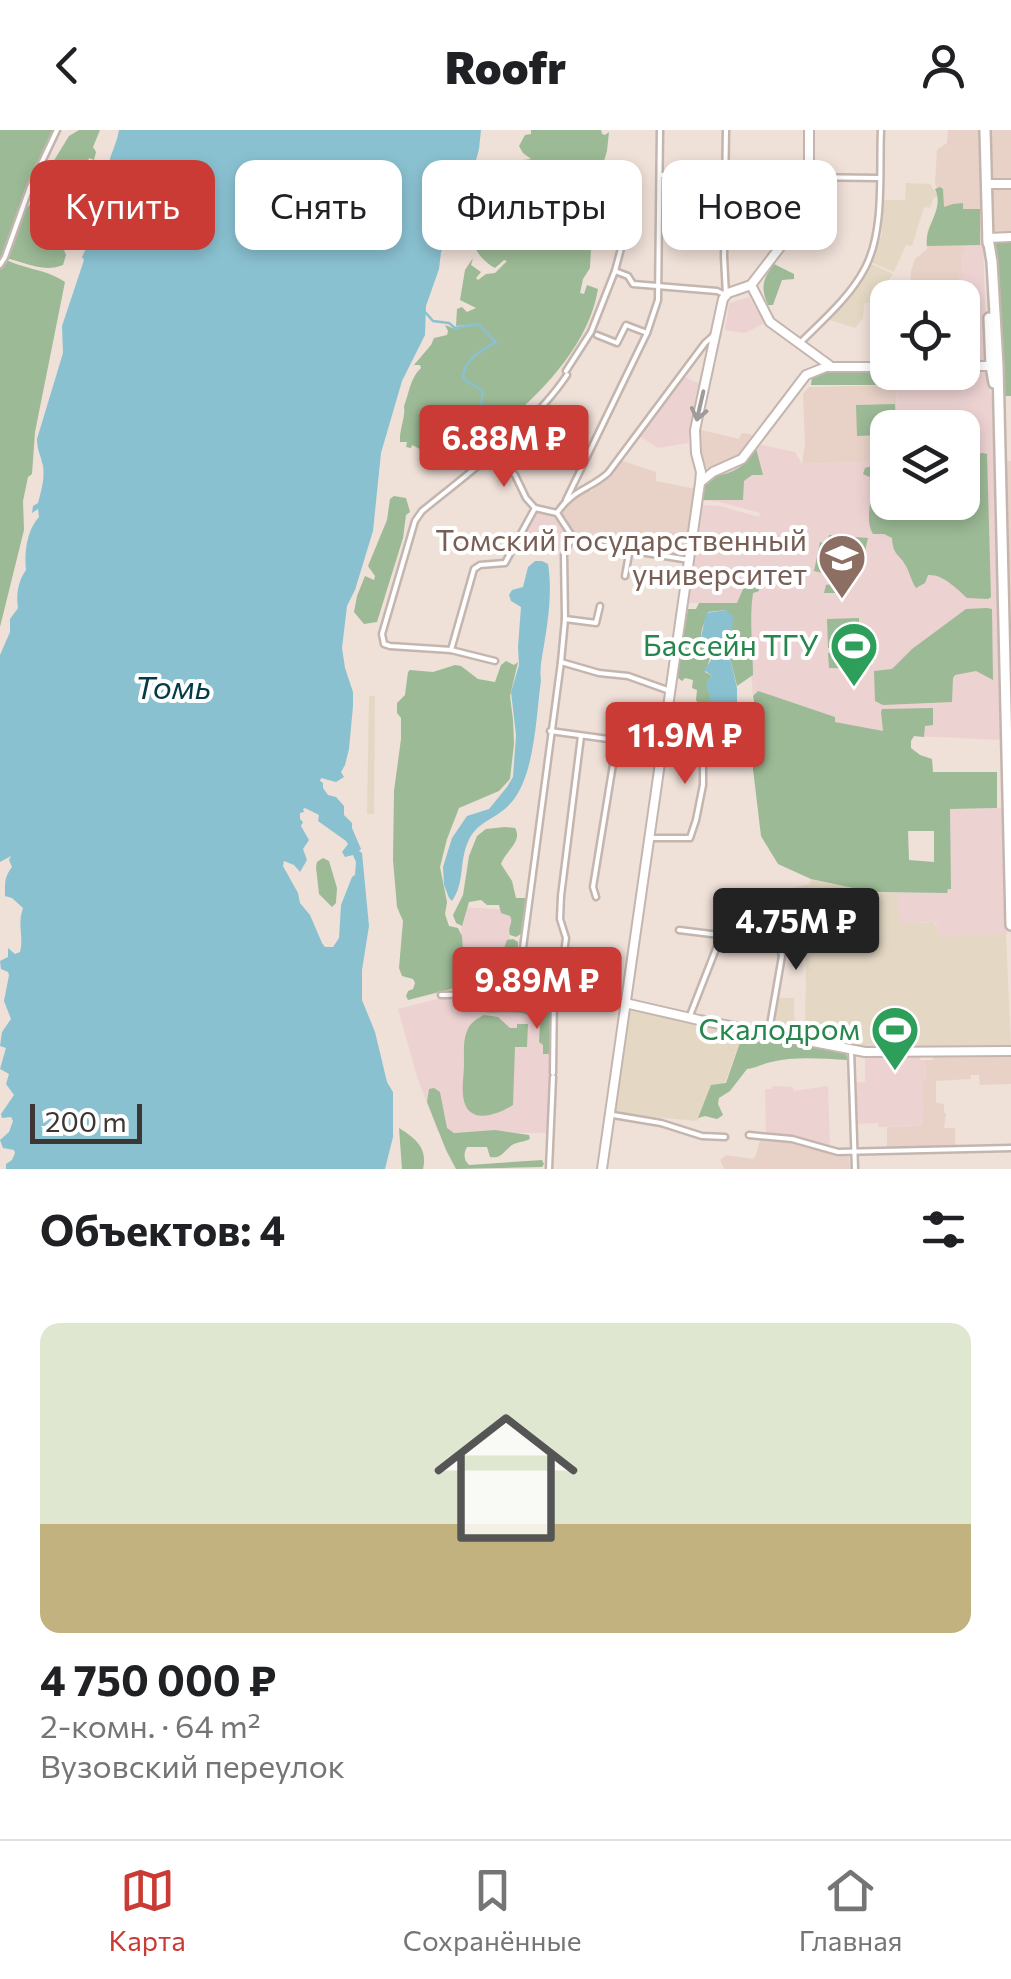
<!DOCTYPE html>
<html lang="ru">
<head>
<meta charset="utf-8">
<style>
	:root { --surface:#fff; --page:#f2f2f2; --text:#202124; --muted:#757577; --line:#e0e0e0; --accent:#c93b34 }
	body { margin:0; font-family:Commissioner,sans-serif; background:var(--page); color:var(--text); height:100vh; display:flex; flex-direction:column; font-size:38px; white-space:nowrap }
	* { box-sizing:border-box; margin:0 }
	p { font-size:32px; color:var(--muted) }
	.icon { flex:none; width:55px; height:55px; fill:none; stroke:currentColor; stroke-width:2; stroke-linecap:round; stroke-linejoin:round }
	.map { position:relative; height:1039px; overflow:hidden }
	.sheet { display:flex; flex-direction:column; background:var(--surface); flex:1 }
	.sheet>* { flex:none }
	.top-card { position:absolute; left:30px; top:30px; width:952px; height:90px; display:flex; gap:20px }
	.controls { position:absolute; left:870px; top:150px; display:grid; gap:20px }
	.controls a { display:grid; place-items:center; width:110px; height:110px; border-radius:20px; background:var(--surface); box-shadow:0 5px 15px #0003; font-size:50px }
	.scale { position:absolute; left:30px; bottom:25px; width:112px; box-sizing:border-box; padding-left:10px; border:5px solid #3c3734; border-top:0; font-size:28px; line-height:35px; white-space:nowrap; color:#3c3734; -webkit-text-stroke:8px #fff; paint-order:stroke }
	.price { position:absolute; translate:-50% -85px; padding:0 22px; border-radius:10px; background:var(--accent); color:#fff; font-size:32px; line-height:65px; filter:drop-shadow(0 2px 5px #0008) }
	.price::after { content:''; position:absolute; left:50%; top:60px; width:30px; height:22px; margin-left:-15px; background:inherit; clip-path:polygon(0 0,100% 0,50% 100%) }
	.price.selected { background:#222; color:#fff }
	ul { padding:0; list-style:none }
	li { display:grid; align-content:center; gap:20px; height:530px; padding:0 40px }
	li+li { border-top:2px solid var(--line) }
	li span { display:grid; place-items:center; height:310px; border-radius:20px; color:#555 }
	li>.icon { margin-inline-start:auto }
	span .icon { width:180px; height:180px; fill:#fffc; stroke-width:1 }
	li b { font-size:42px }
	h2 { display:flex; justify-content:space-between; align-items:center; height:120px; padding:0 40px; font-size:42px }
	.chip { padding:0 35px; border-radius:20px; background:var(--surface); box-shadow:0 5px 15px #0003; font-size:35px; line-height:90px }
	.chip.selected { background:var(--accent); color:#fff }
	header { display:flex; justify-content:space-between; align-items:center; height:130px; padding:0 40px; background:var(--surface); font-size:45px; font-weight:800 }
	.menu { display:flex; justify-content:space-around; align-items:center; height:140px; border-top:2px solid var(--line); background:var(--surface); font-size:28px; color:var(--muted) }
	.menu a { display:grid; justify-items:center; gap:5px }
	.menu .selected { color:var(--accent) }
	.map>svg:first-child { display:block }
</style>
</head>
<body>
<header><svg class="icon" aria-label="back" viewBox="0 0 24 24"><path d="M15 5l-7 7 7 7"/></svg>Roofr<svg class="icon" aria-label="person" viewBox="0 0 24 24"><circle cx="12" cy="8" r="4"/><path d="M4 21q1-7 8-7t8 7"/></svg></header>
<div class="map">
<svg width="1011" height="1039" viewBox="0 0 1011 1039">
	<rect width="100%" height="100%" fill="#efe0d8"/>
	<g fill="#e8d2c7">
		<polygon points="948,0 981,0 983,115 964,116 964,124 961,124 963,146 955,163 910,161 911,141 915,129 927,119 927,102 938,79 939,65 935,53 937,20 947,13"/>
		<polygon points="989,0 1011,0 1011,51 990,50"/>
		<polygon points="685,48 719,48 719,79 677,79 678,55 685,55"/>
		<polygon points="994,59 1011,59 1011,103 992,103 991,61"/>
		<polygon points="896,255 897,297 888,298 887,331 802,334 805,314 803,264 809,257"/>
		<polygon points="697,299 739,309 742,303 750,304 756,309 737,329 711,339 701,334"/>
		<polygon points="620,330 656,342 656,351 696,359 685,424 680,426 606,415 587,410 567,396 562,384 568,372 586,360 592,361"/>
		<polygon points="1005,331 1011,331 1011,634 1009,466 1004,333"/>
		<polygon points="1011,924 1011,954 980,955 979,945 971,945 971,949 936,951 936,973 944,974 944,983 946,983 944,998 955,998 955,1017 887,1019 887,997 923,996 922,951 926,951 925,930 933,930 933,925"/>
		<polygon points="761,1007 796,1011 833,1022 833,1026 849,1027 850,1039 724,1039 720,1030 726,1025 753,1029 756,1025"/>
	</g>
	<g fill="#e4d8c4">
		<polygon points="906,53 930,54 938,66 933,69 930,78 924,77 912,116 906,115 894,142 871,132 882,104 883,70 905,70"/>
		<polygon points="869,133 893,144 872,173 864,173 863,188 855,198 827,189 853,161"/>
		<polygon points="369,566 375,566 374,684 367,684"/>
		<polygon points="811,749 873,763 898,763 898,780 920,793 934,792 941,807 951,805 1006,804 1011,916 1008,918 865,920 805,908 806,834 801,816 786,795 789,759 810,754"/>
		<polygon points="776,868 794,868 795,907 776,904"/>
		<polygon points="639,880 744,901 725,953 697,991 612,983 627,884 630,881"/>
	</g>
	<g fill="#edd2d2">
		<polygon points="964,115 983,115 987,226 986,230 980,232 963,232 962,168 937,168 937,161 955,162 955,156 959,156 959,146 963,146 961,124 964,123"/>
		<polygon points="749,167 765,193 745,203 725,200 729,173"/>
		<polygon points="963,240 981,241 986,244 995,280 996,346 995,352 997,375 1001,538 999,560 1001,566 1002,610 914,606 884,602 835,592 758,561 753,566 750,523 737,473 685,473 699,375 720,376 759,387 760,383 720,372 699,370 704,352 714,344 737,336 757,314 795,322 802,334 887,331 888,372 962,372 962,298 897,297 896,255 899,243 962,242"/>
		<polygon points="682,246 700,254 688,313 658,318 638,305"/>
		<polygon points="537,380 557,386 566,401 565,421 518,421 516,417"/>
		<polygon points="1003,678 1007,804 951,805 951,807 941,807 935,792 901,793 900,782 898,781 898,763 947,763 949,679"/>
		<polygon points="462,777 512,780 506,861 458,862"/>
		<polygon points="553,864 550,1003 438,1002 417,947 398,879 449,866"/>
		<polygon points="865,925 920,926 920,930 925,930 926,951 922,952 923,996 878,997 878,993 856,994 854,953 865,952"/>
		<polygon points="772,956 793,957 794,961 828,956 830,1015 794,1008 766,1005 765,959 772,959"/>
	</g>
	<g fill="#9cba96" fill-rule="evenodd">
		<path d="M0 0H55L39 31 20 82 23 83 34 69 39 73 41 67 37 58 69 6 79 0H100L93 17 96 22 94 30 89 28 80 66 61 113 66 125 63 135C42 144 21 130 1 127 21 139 47 139 65 152L35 302 32 344 28 347 23 371 24 400 0 497Z"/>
		<path d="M531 0H601L602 4 605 5 609 2 607 21 595 60 597 80 592 97 590 138 583 149 580 163 584 164 587 155 598 159C588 219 536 268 491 305H482C474 316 465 326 451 329L445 323C432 330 424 320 412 315L411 318 406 317 407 312H400C399 300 406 286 404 276 409 264 410 248 421 238L420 235H414L431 215 434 208 447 205 448 201 445 195 455 199 476 194 456 196 457 179 462 177 467 182 476 178 460 170 465 140 473 128 471 135 481 142 476 148 478 150 486 144 495 143 507 131 504 130 495 138C487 134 478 125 475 117L496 64 512 57 515 50H518L521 58H524L522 44 535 40 533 38 518 39 523 30 531 29 523 23 519 16 525 5 531 4Z"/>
		<path d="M940 57 943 59 944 77 953 74 963 73V79H980V115L927 116C924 95 945 80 935 59Z"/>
		<polygon points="998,111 1011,112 1011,266 1004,266 1002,262 997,147 993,115"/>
		<path d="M774 134 794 144V149L782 150 773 175H768C760 157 763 149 774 134Z"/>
		<polygon points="821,243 895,243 895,246 881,250 877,255 811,255 812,246"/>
		<polygon points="895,274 896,297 888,298 887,318 879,305 857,306 856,275"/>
		<path d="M756 318 763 345H752L744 351 743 370H701C708 336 718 352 740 337 747 332 751 324 756 318Z"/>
		<path d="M983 323 987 324 991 467 988 469 967 468C956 458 943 444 928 445L925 453 916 458C911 451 910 443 906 436 899 423 893 426 892 408L884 404H873C867 394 869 384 870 373L880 366 885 358C882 345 873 350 863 344L865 338 887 332 888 372H962L963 363 968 355 963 348V325Z"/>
		<polygon points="394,366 406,368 410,382 406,385 403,408 377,492 364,494 354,482 357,466 365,446 374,450 375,446 368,436 387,390 390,369"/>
		<polygon points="829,405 868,408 861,439 841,440 840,446 844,448 845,452 842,454 848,454 848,458 845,460 849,463 824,463 826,455 831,454 829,448 833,440 828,436 823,443 814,441 820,412 827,414"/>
		<path d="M759 456V461L753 463C749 488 753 519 753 545L737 556 730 528 726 480 708 482 702 499 700 513 713 520 705 542 712 546 707 552 714 574 713 590 735 591 737 587 743 599H753L756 603C739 610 717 602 699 599L700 576 696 570 697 560 692 558 693 550 685 548 682 551 677 547 688 479H696L699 473H737L744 457Z"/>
		<polygon points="987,478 992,479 993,550 976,541 955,545 953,548 952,572 883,575 875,571 874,541 892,539 912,519 966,479"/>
		<polygon points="859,488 859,498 863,498 864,513 855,514 852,517 828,518 827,489"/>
		<polygon points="870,520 872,535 869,539 829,538 828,523"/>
		<polygon points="506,531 514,535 518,532 510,566 513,590 514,614 510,649 499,661 459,678 447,709 440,737 447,772 445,784 449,796 458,798 462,806 463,821 459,857 408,870 406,866 408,861 413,859 415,853 413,849 402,846 399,838 403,791 397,777 393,730 394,661 401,609 401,588 397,583 397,573 405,565 408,542 410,540 433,542 455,535 461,536 478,549 495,552 501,535"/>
		<path d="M758 561 835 587V592L883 601 881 582 882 579 933 578V595L925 596 924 607 914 606 911 611V618L920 625 932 629 933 642H997V678L950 679 951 759H948L947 763 872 762 811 749 778 734 761 706 753 639 754 610 759 595 753 566ZM908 701H934V732L909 730Z"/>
		<path d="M505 697 515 698C523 712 505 721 501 734L512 751 516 768H526L521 804 516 807 510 805C507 797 514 793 510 786L501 783 499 775H487L481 770 469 772 462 796 456 793 453 785 463 765 469 726 477 706 486 699Z"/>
		<polygon points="323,728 329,731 337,758 336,773 332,777 319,764 316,737 317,732"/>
		<polygon points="513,809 518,812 517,848 514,860 507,860 505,858 503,821 507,810"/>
		<path d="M550 866 552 869 550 924H543V915L539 912 540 890C521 875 486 889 465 877L466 869H470Z"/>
		<path d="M484 885 498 887 510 898H517V894H528L527 917H515L513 975C496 986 466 996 463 965 462 955 464 943 464 933 464 923 463 910 467 901 470 893 476 889 484 885Z"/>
		<path d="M744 901 845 922 848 930C823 929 796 926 771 932 762 934 756 938 747 939L730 961 719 968 718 974 723 985 717 989 705 986 698 988 711 955 726 953Z"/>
		<path d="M434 958 440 962 447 998 454 1003 495 1000 529 1005 530 1009C524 1012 517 1012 512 1015 503 1022 501 1029 490 1027L487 1017H467C463 1024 464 1030 469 1035L542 1030 544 1034 542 1037 456 1039 446 1020 427 972 429 959Z"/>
		<path d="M399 998C415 1008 428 1018 423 1039H402Z"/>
	</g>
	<g fill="#8ac1d1" fill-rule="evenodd">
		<path d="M119 0H481L479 19 467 64 441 122 439 139 426 176 425 205 402 251 381 323 373 401 355 460 347 476 342 518 345 538 353 562V576L349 619 345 635 341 642 344 647 336 652 321 648 320 651 323 653V658L328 665 336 667 344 676V685L352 693V698L361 719 359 721 362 723 369 796 362 840V870L375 902 387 952 393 962V1007L385 1039H6V1034L12 1030 15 1023 14 1020 3 1018 0 1010 9 1002 13 991 11 987 2 988 1 984 14 965 6 954 9 944 0 939 6 918 0 916 2 902 11 889 4 871 9 845 8 842 1 839 0 831 8 827V818L15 824 20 822C24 807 17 795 23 778L12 768 5 766C5 754 4 747 12 737L9 730 11 726 0 732V525L10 502V489L18 478C16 465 18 451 26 440 24 422 27 400 39 387L38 379 32 383 33 376 38 373C41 361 45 349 43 336 41 326 37 320 37 309L63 223 62 196 84 130 82 127 91 108V100L88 98 101 77 110 53C104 30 115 23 119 0ZM305 678 319 685 318 691 346 711 348 714 342 722 345 727 353 725 356 732 355 745 352 747 341 775 339 808 333 817H325L322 813 310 785 300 773 298 763 283 736 284 731 294 735 300 742 307 730 303 719 309 710 301 696 303 692 300 689V683L304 682 303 679Z"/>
		<path d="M535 431H542L548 434C552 458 549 485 545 509 543 523 539 537 541 550 536 586 535 651 508 676 494 690 476 692 468 712 459 731 465 753 452 771L449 768 444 755 443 737 452 708 467 686 489 679 507 657 513 647 516 605 511 562 519 535 518 517 521 477 511 471 509 465 512 460 523 457 528 437Z"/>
		<polygon points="726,480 733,486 730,528 737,558 737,589 730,592 713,590 714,574 711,572 706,553 712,546 704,540 711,530 713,520 701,517 700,513 706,483"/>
	</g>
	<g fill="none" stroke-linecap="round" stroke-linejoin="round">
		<path stroke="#8ac1d1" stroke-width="2.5" d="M426 183 433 191 449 193 455 198 478 194 496 212C481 221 463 229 463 249L483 261C481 275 480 287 479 301L488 312"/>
		<g stroke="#c4b6af" stroke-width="9">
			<g id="street">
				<polyline points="660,45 879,48"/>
				<polyline points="0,135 5,127 30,57 57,0"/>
				<polyline points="615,141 628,146 633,154 717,161 726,165 724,127 726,0"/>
				<polyline points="907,160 907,168"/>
				<polyline points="597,205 617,213 626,195 647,203"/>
				<path d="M800 213C823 190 850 167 865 138 885 100 879 42 881 0"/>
				<polyline points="566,241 591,202 615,141 628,92"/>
				<polyline points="494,323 515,345 526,368 535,378 557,383 570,403 579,412 689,430"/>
				<polyline points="566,370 647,203 658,170 660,0"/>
				<path d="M557 383C573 359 589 360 608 343L705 213 714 205"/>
				<polyline points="625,446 629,424"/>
				<polyline points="565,489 596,493 600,476"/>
				<polyline points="451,520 474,439 480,435 505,433 535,378"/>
				<path d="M495 531 451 520 390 516 384 514 382 504 415 391 422 381C470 342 533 296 567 245"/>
				<polyline points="561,532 599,543 628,546 670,561"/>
				<polyline points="550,601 659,616"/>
				<polyline points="649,708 690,708 696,690 703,655 703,603 665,597"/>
				<polyline points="596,767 593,757 617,610"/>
				<polyline points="679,800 776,812 780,817 782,826 769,901"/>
				<polyline points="559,862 566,808 560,789 561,766 581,606"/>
				<polyline points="517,863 561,532 565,489 564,425 568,415 574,408"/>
				<polyline points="441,865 575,863 625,873"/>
				<polyline points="689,888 721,806"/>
				<polyline points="851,920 855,1039"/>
				<polyline points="553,943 554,862"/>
				<polyline points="613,985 661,993 702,1006 725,1007"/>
				<polyline points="749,1005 792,1009 838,1022 1011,1018"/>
				<polyline points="549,1039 553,947"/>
			</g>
		</g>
		<g stroke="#c4b6af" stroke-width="12">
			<g id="secondary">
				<polyline points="987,54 1011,54"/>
				<polyline points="988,108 1011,107"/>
				<polyline points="751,155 770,192 829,235"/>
				<polyline points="962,236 993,236"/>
				<polyline points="702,351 713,342 742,329 806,245 826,237 888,237"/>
				<polyline points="625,873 699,890 865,922 1011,921"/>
				<polyline points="602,1039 700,353 701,342 696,323 695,300 723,169 728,163 751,155 807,82 809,72 809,0"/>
			</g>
		</g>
		<g stroke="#c4b6af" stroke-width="14">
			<g id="primary">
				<polyline points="985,0 988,113"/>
				<polyline points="988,108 992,132 998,236 1011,795"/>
				<polyline points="989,188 991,236 994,253"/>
			</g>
		</g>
		<use href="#street" stroke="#fff" stroke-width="4"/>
		<use href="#secondary" stroke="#fff" stroke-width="8"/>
		<use href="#primary" stroke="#fff" stroke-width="9"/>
	</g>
	<defs><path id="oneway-shaft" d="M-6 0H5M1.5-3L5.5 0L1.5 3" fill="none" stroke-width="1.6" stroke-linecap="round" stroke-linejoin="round" transform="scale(2.5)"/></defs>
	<use stroke="#9e9b9a" href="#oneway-shaft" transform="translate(700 276) rotate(103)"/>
	<defs>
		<g id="university-pin" transform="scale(2.5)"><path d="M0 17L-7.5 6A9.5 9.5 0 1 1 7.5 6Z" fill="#8d6e63" stroke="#fff"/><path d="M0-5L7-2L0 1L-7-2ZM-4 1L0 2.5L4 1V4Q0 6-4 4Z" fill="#fff"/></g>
		<g id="stadium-pin" transform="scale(2.5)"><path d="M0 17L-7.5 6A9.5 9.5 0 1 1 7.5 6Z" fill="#2e9e5b" stroke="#fff"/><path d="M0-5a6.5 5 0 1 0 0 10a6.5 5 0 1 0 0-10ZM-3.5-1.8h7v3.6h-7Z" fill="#fff"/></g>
	</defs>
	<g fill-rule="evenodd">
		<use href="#university-pin" x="842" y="428"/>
		<use href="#stadium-pin" x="854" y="516"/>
		<use href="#stadium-pin" x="895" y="900"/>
	</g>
	<g text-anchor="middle" stroke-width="8" stroke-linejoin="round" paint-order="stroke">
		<g font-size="30" fill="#785e54" stroke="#fff" text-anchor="end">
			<text x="807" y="421">Томский государственный<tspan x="807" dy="34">университет</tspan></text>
		</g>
		<g font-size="30" fill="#27864d" stroke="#fff" text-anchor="end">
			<text x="819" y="526">Бассейн ТГУ</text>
			<text x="860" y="910">Скалодром</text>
		</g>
		<g font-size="32" font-style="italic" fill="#053b46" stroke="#fff">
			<text x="173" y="569">Томь</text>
		</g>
	</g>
</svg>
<div class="controls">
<a><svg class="icon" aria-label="locate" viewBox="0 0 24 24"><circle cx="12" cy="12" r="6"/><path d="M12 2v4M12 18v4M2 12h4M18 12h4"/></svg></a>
<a><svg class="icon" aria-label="layers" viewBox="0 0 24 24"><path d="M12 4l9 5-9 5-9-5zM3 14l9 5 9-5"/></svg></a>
</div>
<div class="scale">200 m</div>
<b class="price" style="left:504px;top:360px">6.88M ₽</b>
<b class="price" style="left:685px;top:657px">11.9M ₽</b>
<b class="price selected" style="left:796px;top:843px">4.75M ₽</b>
<b class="price" style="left:537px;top:902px">9.89M ₽</b>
<div class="top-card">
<a class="chip selected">Купить</a>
<a class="chip">Снять</a>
<a class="chip">Фильтры</a>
<a class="chip">Новое</a>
</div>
</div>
<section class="sheet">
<h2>Объектов: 4<svg class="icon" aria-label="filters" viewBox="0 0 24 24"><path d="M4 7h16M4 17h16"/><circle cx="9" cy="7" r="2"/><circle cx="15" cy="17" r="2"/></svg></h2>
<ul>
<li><span style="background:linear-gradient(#dfe7d0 65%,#c2b280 0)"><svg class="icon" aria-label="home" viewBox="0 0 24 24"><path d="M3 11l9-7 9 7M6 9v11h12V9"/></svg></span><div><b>4 750 000 ₽</b><p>2-комн. · 64 m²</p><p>Вузовский переулок</p></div></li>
</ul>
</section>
<nav class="menu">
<a class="selected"><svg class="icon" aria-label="map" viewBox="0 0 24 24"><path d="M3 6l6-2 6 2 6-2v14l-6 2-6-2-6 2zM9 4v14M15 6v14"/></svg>Карта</a>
<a><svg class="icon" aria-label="saved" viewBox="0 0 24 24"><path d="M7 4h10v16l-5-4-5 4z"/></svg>Сохранённые</a>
<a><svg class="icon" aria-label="home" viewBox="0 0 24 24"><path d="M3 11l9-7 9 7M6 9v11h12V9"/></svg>Главная</a>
</nav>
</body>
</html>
